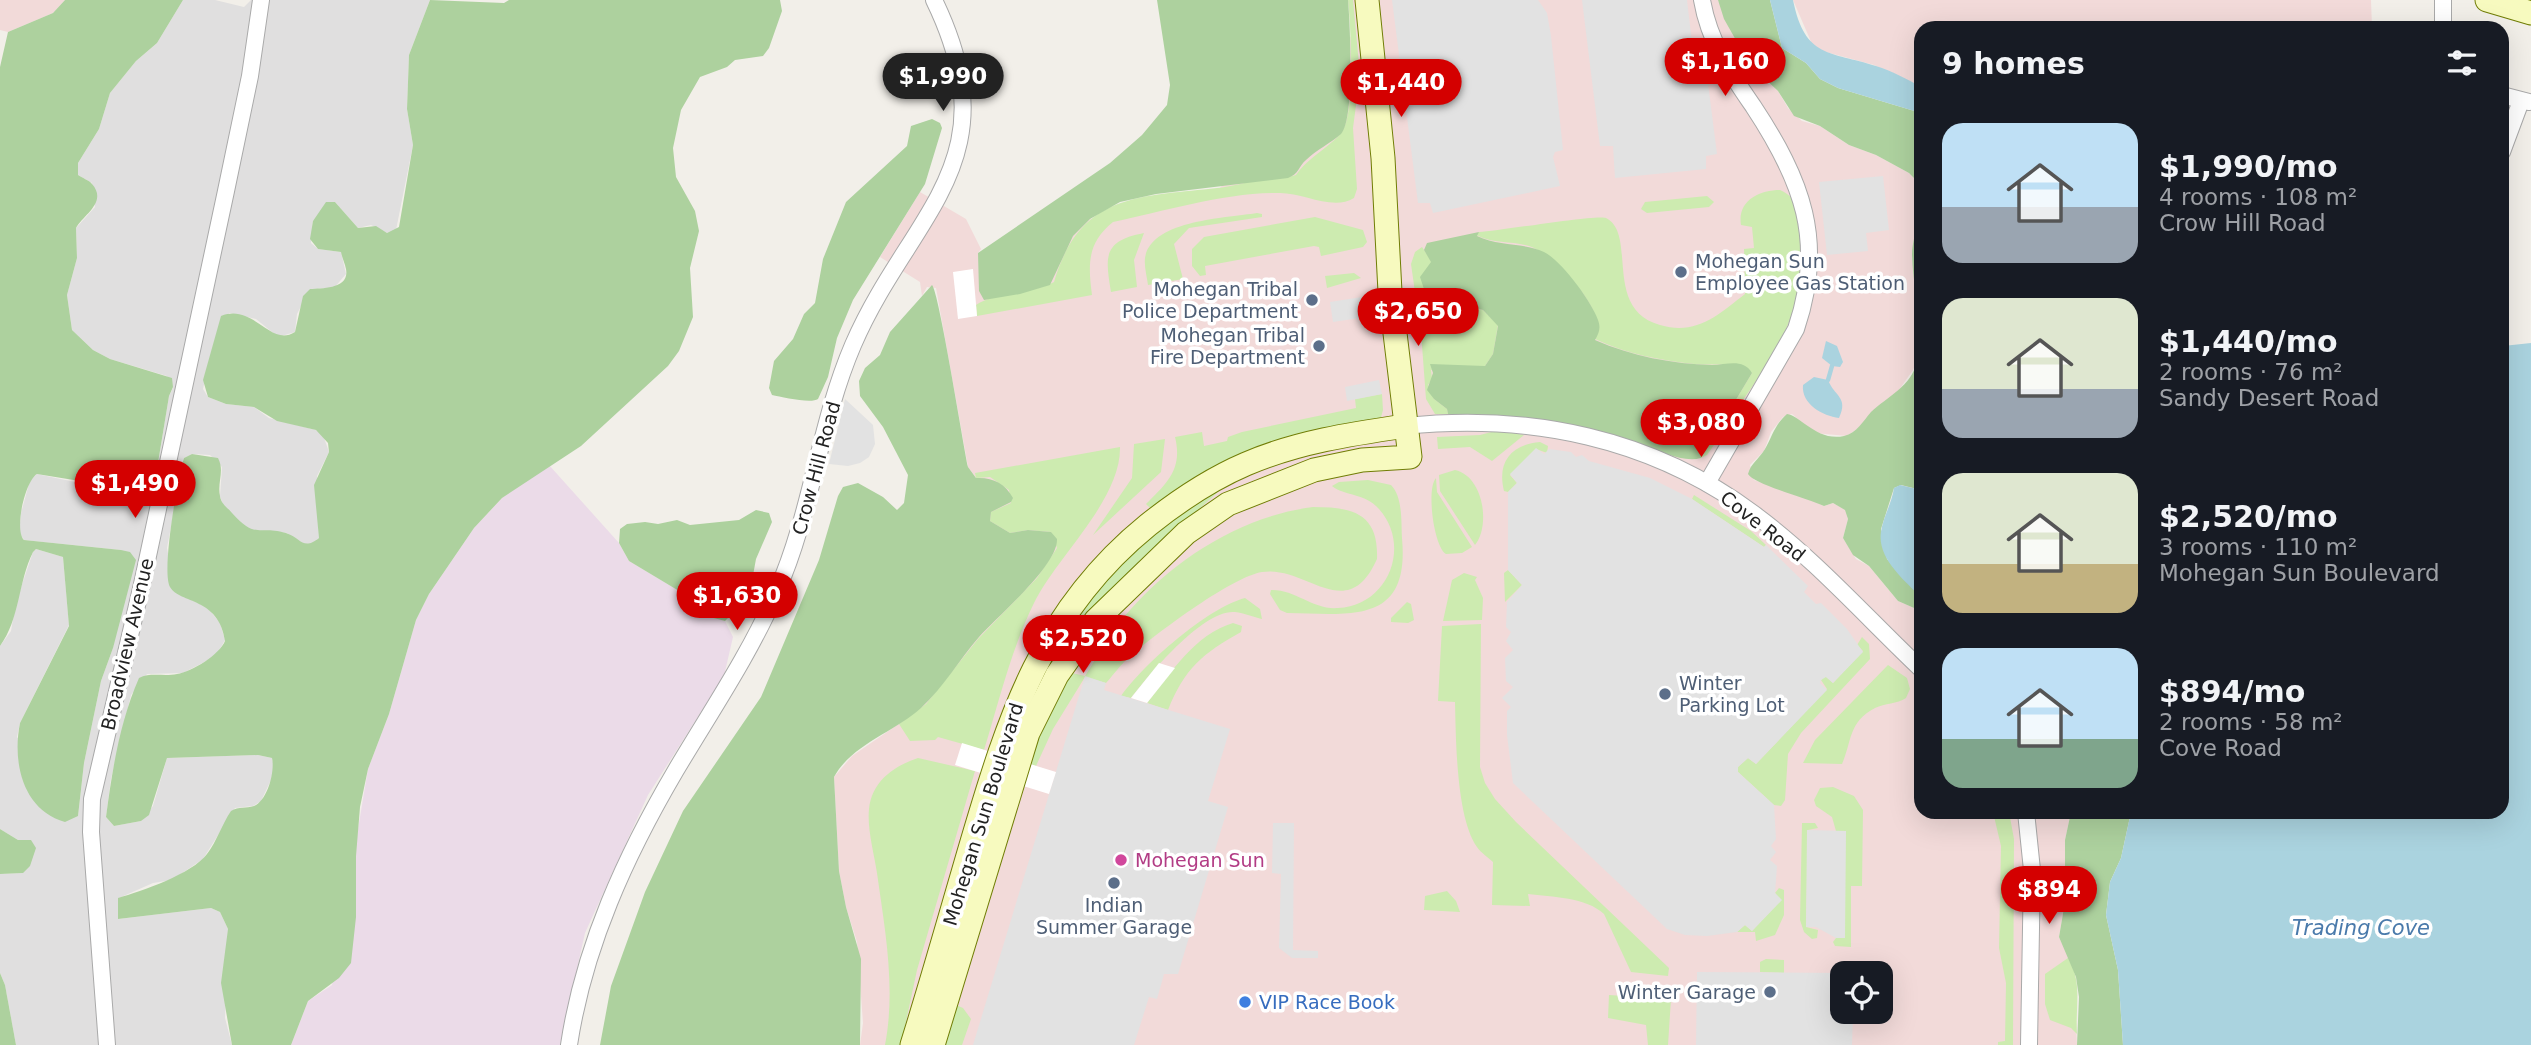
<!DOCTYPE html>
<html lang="en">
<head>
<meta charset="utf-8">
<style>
	:root { --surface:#171b24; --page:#242831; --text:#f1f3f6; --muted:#9ea1a6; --accent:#d40000 }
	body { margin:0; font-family:"DejaVu Sans",sans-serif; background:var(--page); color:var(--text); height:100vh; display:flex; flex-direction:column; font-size:26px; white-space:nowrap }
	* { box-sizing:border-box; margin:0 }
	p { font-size:23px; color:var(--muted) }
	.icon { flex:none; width:38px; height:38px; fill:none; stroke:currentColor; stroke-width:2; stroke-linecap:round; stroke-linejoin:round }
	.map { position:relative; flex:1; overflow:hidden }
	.details { position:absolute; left:1914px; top:21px; width:595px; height:798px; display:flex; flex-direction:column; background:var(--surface); border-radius:21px; box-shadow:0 7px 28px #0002 }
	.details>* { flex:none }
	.buttons { position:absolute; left:1830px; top:961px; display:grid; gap:14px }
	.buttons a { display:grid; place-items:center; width:63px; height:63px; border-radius:14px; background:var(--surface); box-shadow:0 7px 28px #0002; font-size:35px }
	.price { position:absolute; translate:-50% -60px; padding:0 16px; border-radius:24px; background:var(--accent); color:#fff; font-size:23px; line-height:46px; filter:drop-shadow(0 2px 4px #0008) }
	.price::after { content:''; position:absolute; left:50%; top:42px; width:21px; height:16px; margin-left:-10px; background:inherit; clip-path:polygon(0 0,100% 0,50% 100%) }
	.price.current { background:#222; color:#fff }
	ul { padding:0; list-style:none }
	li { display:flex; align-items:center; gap:21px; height:175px; padding:0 28px }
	li span { display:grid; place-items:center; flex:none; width:196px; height:140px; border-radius:21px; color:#555 }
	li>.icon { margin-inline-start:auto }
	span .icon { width:84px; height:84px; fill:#fffc; stroke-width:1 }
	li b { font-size:30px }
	h2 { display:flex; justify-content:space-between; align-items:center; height:84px; padding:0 28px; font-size:30px }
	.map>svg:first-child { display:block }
</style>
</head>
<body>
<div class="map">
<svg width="2531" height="1045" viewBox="0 0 2531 1045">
	<rect width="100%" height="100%" fill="#f2efe9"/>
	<polygon fill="#e0dfdf" points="183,0 215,0 244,7 251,0 430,0 409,55 407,109 413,145 396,230 387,233 371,225 358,228 335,202 313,221 311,243 318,249 341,252 346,274 334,288 310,289 297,314 295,332 278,337 256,319 229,313 209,362 203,389 208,397 226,404 254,407 269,418 316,430 323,435 329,452 317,476 319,538 312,544 303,545 287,533 250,530 242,526 223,505 220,496 222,467 210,455 192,454 184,458 167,548 175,592 208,608 220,623 225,640 216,656 183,673 147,674 131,695 111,779 106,817 114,826 141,821 153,806 167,758 258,755 272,758 274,767 271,780 261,801 253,806 235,808 203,859 172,880 153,883 119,898 118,919 211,908 220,912 228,929 225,1018 232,1045 16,1045 5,985 0,973 0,874 23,873 18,840 0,829 0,646 11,631 16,602 33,552 36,549 63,557 69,625 20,723 17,737 78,816 84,763 101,681 113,648 121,550 24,540 19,532 21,513 30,480 37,474 75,482 152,485 156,475 169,396 173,388 167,376 110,359 93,350 72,330 67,295 77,258 76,228 95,207 92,183 78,175 78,163 99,129 110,93 136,61 157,43"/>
	<g fill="#f2dad9" fill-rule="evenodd">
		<polygon points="0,0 65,0 53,13 8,32 0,30"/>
		<path d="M1348 0H1718L1750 65 1778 91 1788 108 1802 121 1820 126 1849 145 1876 155 1909 173 1916 180 1918 219 1912 258 1919 323 1917 361 1913 370 1894 397 1877 407 1860 427 1847 436 1814 433 1792 414 1783 417 1771 432 1764 451 1750 465 1754 480 1803 496 1824 506 1833 503 1846 510 1848 519 1843 538 1856 559 1869 566 1898 601 1921 611 1922 812H2071L2065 840V902L2059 937 2074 968 2077 1045H860L863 1023 857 942 846 907 839 871 834 777 852 756 919 710 976 478 968 467 936 288 927 287 922 296 920 282 880 257 920 192 966 219 981 249 978 253 1090 219 1220 188 1352 35ZM1843 973H1881V1012H1843Z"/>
		<polygon points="1793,0 2371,0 2372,28 1922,28 1921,87 1874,65 1822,51 1812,44"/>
	</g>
	<polygon fill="#ebdbe8" points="549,465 619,543 629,561 679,591 702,615 725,621 733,637 724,676 648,795 585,933 560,1045 291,1045 308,1001 332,985 368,769 389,714 416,620 429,594 474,528 502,498"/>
	<g fill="#cdebb0">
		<path d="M1348 0H1353L1360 75 1353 128 1357 189 1354 198C1333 211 1304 193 1280 193 1227 192 1165 211 1113 222 1087 243 1088 264 1092 295L977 316 976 305C994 292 1031 294 1054 282 1080 193 1138 197 1217 188 1231 187 1245 182 1259 180 1272 179 1284 179 1296 175 1308 157 1336 143 1343 130 1355 110 1351 26 1348 0Z"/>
		<path d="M1780 190C1798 198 1799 212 1801 230 1809 330 1761 366 1714 445L1707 455 1701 458 1752 373C1727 361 1721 366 1694 364 1659 360 1627 354 1595 339 1611 314 1557 259 1534 248 1516 240 1496 245 1476 235L1479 232C1499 231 1598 214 1606 218 1638 234 1602 309 1660 325 1696 336 1718 315 1745 294L1744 249 1754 248 1752 227 1741 225C1737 201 1759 190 1780 190Z"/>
		<polygon points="1707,196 1714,202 1709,207 1647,213 1641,209 1645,202"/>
		<path d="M1257 213 1262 214V217L1189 228 1174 244 1183 279 1148 285C1147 277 1144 267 1145 258 1151 220 1226 218 1257 213Z"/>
		<polygon points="1315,217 1363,230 1367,242 1363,247 1321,256 1319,247 1314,246 1205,266 1206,275 1200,276 1192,266 1192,249 1204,237"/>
		<path d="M1144 233 1134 260 1137 287 1111 292C1105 256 1103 241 1144 233Z"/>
		<polygon points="1422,247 1432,262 1432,296 1483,310 1498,325 1493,354 1485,366 1431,370 1432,379 1428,385 1434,399 1447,409 1448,414 1435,414 1426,399 1421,332 1437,333 1440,327 1436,323 1420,327 1411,264 1415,252"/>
		<polygon points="1354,273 1361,278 1327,288 1325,276"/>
		<path d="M1382 394 1383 410 1380 421 1151 509 1146 504C1167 483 1183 469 1175 437L1202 432 1204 446 1227 441 1228 437 1242 432 1356 408 1355 399Z"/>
		<polygon points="1499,430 1524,435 1492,461 1470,447 1438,449 1437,437 1480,435"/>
		<polygon points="1165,439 1161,472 1093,535 1132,478 1134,444"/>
		<path d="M1540 442 1548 446 1547 453 1536 449 1510 475 1517 483 1508 492 1504 491C1497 463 1510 445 1540 442Z"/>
		<path d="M1120 447C1121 500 1058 555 1034 603 1011 650 999 701 984 750L938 737 935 740 910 741 899 724 926 704 978 639 1037 578 1057 548 1051 532 1028 530 1010 533 990 521 991 512 1011 503 1009 490 990 477 976 478 975 473Z"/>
		<path d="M1455 470C1483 476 1491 525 1475 545L1440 491 1439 475Z"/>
		<path d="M1436 478 1437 492 1472 547 1462 553 1446 554C1434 547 1426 489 1436 478Z"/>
		<path d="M1368 480 1391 485C1403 497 1401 522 1402 538 1410 625 1351 614 1287 613L1280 610 1270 594 1271 590C1295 589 1313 610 1338 608 1388 606 1412 546 1379 509 1365 493 1344 496 1332 486L1339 482Z"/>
		<path d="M1227 484 1121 579 1094 609 1016 728C1032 697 1046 661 1064 631 1099 576 1169 513 1227 484Z"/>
		<polygon points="1694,495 1751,531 1766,545 1764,547 1692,499"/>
		<path d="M1313 507C1352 507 1379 513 1377 559 1347 626 1307 565 1262 572 1232 577 1160 631 1135 652 1124 660 1115 673 1106 683L1085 677 1053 729 1036 766 1027 763 1053 703 1072 673 1085 676C1099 654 1112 629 1130 610 1177 557 1243 516 1313 507Z"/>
		<polygon points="1508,570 1522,585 1505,602 1504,573"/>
		<polygon points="1464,573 1477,577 1475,580 1483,598 1482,620 1443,621 1452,580"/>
		<path d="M1245 598 1260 609 1262 619C1254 617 1244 613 1235 612 1203 609 1149 675 1131 698L1121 696C1144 664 1207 608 1245 598Z"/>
		<polygon points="1407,602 1411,604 1414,620 1408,623 1391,622 1391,618"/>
		<path d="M1233 623 1242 626 1241 632C1203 653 1184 669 1168 710L1147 703C1170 674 1195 634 1233 623Z"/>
		<path d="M1481 624 1480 767 1485 783 1495 799 1516 822 1669 968 1668 976 1631 972 1604 914C1586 897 1552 897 1528 894L1530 906 1492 905 1493 862C1488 857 1481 853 1477 847 1456 817 1456 739 1455 702L1438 701 1442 626Z"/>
		<polygon points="1862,637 1869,644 1870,659 1801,733 1788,754 1785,800 1781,806 1774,805 1738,772 1738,767 1748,758 1756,764 1827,689 1821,680 1825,676 1833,683 1863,651 1857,645"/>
		<path d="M1888 665 1907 678 1910 689 1906 698C1897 704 1885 703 1875 708 1848 722 1852 742 1842 764L1803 763 1815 740Z"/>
		<path d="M918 758 975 771 917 970 901 1045H885C896 988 885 930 877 873 874 853 867 829 869 809 872 781 894 766 918 758Z"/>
		<polygon points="1833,787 1854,796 1863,810 1862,886 1851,886 1851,947 1835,946 1833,942 1836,938 1844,938 1845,831 1836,831 1832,817 1816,806 1814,800 1820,788"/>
		<polygon points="1993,812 2009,812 2014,839 2013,1045 1998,1045 1998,1042 2005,1041 2006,983 1999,948 2001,846"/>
		<polygon points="1802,823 1815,823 1818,828 1808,830 1806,927 1818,930 1817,938 1812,939 1804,932 1800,920"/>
		<polygon points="1779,888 1784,890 1784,915 1775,935 1756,941 1755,932 1737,932 1745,925 1752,931 1781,900 1775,893"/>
		<polygon points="1447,891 1456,901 1460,912 1424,910 1425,896"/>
		<path d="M2068 958C2083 982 2075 1007 2077 1034L2071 1028 2050 1020 2045 1004V974Z"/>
		<polygon points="1766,959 1784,960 1784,973 1760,972 1760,962"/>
		<polygon points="1609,995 1671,999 1668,1045 1648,1045 1646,1025 1608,1018"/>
		<polygon points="956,1005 963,1008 971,1019 962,1045 943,1045"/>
	</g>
	<g fill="#add19e">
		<path d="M65 0H183L157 43 136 61 110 93 99 129 78 163V175C82 178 89 180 92 184 108 202 83 215 76 228L77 258 67 295 72 330 93 350 110 359 172 378 173 387 169 396 156 475 150 489 141 491 37 474C25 481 14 530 24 540L121 550 130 552 136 560 113 648 101 681 84 763 78 816 65 822C23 810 12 763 20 723L69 626 63 557 36 549 33 552C18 582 20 619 0 646V67L8 32 53 13Z"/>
		<path d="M430 0 504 3 509 0H780L782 11 769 48 763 56 735 60 727 67 700 77 681 110 673 148 676 177 695 211 699 231 690 268 693 317 679 351 668 366 581 446 502 498 474 528 429 594 416 620 389 714 368 769 360 807 356 856V917L351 963 339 978 308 1001 291 1045H232L221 983 228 929 220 912 211 908 118 919V898C142 891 192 874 207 854 217 841 222 824 231 811 239 806 246 809 254 806 268 800 275 771 272 758L258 755 167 758 149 815 141 821 114 826 106 817C112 771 120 721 139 678 151 672 164 677 177 674 192 672 220 654 225 641 219 597 180 604 170 587 161 571 178 477 184 458L192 454 218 458C225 471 217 482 220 496 221 504 227 507 232 513 256 540 258 525 286 533 301 538 303 551 319 538L314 485 329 452 328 443 316 430 277 421 254 407 226 404 208 397 203 380 221 316C254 303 270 348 295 332L303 296 310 289C322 288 350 289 346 269 345 263 342 258 341 252L318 249 310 239 313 221 326 202H335L358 228 376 226 387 233 399 227 413 145 407 109 409 55Z"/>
		<path d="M1157 0H1348C1350 22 1355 119 1341 134 1331 143 1316 150 1306 160 1298 167 1299 174 1288 178L1156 194 1120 202 1090 219 1073 236 1050 285 1020 294 984 300 979 291 978 253 1110 163 1142 135 1167 105 1170 85Z"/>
		<path d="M1718 0H1770L1782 48 1806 63 1820 79 1838 88 1921 113V490L1901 485 1894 488 1881 529 1887 559 1921 597V611L1898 601 1869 566 1853 555 1843 538 1848 519 1845 510 1833 503 1824 506C1809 499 1753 484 1748 474 1751 463 1759 459 1765 449 1772 437 1775 424 1787 414 1800 415 1817 442 1844 436 1857 433 1863 421 1871 412 1887 397 1912 386 1917 361 1924 326 1913 290 1912 255 1912 242 1917 230 1918 218 1918 205 1917 193 1916 180L1909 173 1876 155 1849 145 1820 126 1794 116 1778 91 1750 65 1724 19Z"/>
		<path d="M932 119 940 123 942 128 925 184 853 300 837 338 828 377 818 399C811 404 782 397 772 395L769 388 774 361 793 339 804 314 815 303 823 259 846 202 907 146 911 126Z"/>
		<path d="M1479 232 1477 236C1499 247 1523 242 1544 252 1561 260 1592 302 1598 320 1601 328 1599 333 1595 340 1632 356 1672 364 1712 365 1727 365 1743 358 1752 373L1701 458C1683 463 1660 451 1644 445 1579 423 1517 414 1448 414L1447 409 1434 399 1427 390 1433 373 1430 364 1485 366 1493 354 1498 326 1483 310 1426 295 1420 277 1431 262 1424 250 1427 243Z"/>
		<path d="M932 285C939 292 963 444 968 467L976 478C992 477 1005 483 1013 498L1011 502 991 512 990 521 1010 533 1028 530 1051 532 1057 539C1058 565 998 616 979 637 959 660 944 687 921 708 895 732 852 744 834 777L839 871 846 907 861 959 860 1045H600L611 986 645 892 683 811 761 697 819 560 838 496 843 487 858 483 883 497 897 510 904 503 908 475 883 427 860 396 859 381 865 368 880 355 890 332Z"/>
		<polygon points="756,510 769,513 772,522 756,559 749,597 725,621 702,615 679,591 629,561 619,543 620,529 627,524 645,522 658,524 677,520 690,525 739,520"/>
		<polygon points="2071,812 2131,812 2121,858 2110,882 2106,915 2118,970 2123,1045 2077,1045 2079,997 2076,977 2059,937 2065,902 2065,840"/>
		<polygon points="0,829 18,840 31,840 36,848 30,866 23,873 0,874"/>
		<polygon points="0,973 5,985 16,1045 0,1045"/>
	</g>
	<g fill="#e2e2e2">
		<polygon points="1392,0 1538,0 1547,13 1551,36 1563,150 1555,152 1553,157 1560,186 1433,213 1430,203 1418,203"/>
		<polygon points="1582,0 1687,0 1695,68 1706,68 1717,154 1706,156 1706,169 1615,178 1613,146 1600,146"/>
		<polygon points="1883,176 1889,230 1866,233 1868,251 1827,255 1819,182"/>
		<polygon points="1362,297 1366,317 1333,322 1330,302"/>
		<polygon points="1379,380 1382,394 1347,401 1345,387"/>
		<polygon points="845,399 873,425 875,444 869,457 860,463 848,466 829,464"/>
		<polygon points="1536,448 1544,454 1549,449 1571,452 1576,457 1582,455 1589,461 1650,478 1692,499 1764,547 1766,545 1808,586 1804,592 1816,604 1821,603 1847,629 1863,652 1833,683 1826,677 1821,680 1820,683 1827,690 1756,764 1748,758 1738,767 1738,772 1774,805 1776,839 1771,846 1776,852 1770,860 1777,866 1775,893 1782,900 1752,931 1745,925 1737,932 1707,936 1685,935 1667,929 1513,783 1507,735 1507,711 1511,707 1502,698 1513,687 1506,681 1505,658 1513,650 1506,641 1511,632 1506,627 1507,602 1522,585 1508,570 1508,492 1517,483 1510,474"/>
		<polygon points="1085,676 1106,683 1104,690 1230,729 1208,801 1228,807 1178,974 1164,974 1157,999 1149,997 1134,1045 973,1045"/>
		<polygon points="1273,823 1294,823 1293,950 1318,951 1318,958 1292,958 1279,948 1281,874 1272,873"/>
		<polygon points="1807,830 1846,831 1845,938 1836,938 1816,927 1806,927"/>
		<polygon points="1697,972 1843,973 1843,1012 1853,1012 1852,1045 1696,1045"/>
	</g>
	<g fill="#aad3df">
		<path d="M1770 0H1793C1805 59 1830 51 1876 66 1892 71 1907 79 1921 87V113L1838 88 1820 79 1806 63 1782 48Z"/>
		<polygon points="1826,341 1837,346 1843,362 1840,367 1832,366 1822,358"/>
		<polygon points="2531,343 2531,1045 2123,1045 2118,970 2106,915 2110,882 2121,858 2131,812 2502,812 2503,346"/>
		<path d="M1814 377 1828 380C1834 396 1849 397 1839 418 1823 416 1801 404 1803 385Z"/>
		<path d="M1900 485 1921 490V597C1904 580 1877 558 1881 532 1883 517 1892 503 1894 488Z"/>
	</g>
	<g fill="#fff">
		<polygon points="973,269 977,316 958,319 953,272"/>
		<polygon points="1159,663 1175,668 1147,703 1131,698"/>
		<polygon points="962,743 1056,772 1049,794 955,765"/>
	</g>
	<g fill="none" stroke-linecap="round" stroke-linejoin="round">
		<polyline stroke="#aad3df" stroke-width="4.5" points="1828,380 1832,366"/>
		<g stroke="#a9a9a9" stroke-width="18">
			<g id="minor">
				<path d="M1702 0C1709 41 1730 73 1753 106 1802 180 1826 241 1796 329L1707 483"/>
				<polyline points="2443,28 2443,0"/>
				<polyline points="2502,95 2529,102"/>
				<polyline points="2502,152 2521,101"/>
				<path d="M1405 426C1530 413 1652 438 1754 514 1815 559 1867 618 1922 670"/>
				<polyline points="2026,812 2032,870 2029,1045"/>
				<polyline points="107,1045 91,832 92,799 142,584 226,191 250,76 261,0"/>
				<path d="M569 1045C584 946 626 855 676 770 711 711 750 654 777 591 812 512 819 424 853 345 910 213 1013 163 934 0"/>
			</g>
		</g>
		<g stroke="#707d05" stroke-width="25">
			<g id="secondary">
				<polyline points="2487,0 2531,13"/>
				<path d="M912 1045C933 978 952 910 972 842 1009 717 1042 611 1148 525 1178 501 1211 479 1246 464 1297 442 1351 434 1405 426"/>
				<polyline points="933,1045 1028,733 1057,675 1096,620 1186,533 1228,504 1314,470 1362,460 1410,457 1390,292 1383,158 1367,0"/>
			</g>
		</g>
		<use href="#minor" stroke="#fff" stroke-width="16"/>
		<use href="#secondary" stroke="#f7fabf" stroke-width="23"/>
	</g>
	<g fill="#5c6f8a" stroke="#fff" stroke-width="2.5">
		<circle cx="1681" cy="272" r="7"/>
		<circle cx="1312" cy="300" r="7"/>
		<circle cx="1319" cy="346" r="7"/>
		<circle cx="1665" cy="694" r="7"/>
		<circle cx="1114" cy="883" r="7"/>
		<circle cx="1770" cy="992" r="7"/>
	</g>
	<circle fill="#d1479c" stroke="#fff" stroke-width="2.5" cx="1121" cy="860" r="7"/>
	<circle fill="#3f7fe0" stroke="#fff" stroke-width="2.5" cx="1245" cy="1002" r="7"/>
	<g text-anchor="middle" stroke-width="7" stroke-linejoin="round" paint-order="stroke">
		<g font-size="19" fill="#4e5e75" stroke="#fff" text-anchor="end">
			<text x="1695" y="268" text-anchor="start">Mohegan Sun<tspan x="1695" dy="22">Employee Gas Station</tspan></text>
			<text x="1298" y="296">Mohegan Tribal<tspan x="1298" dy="22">Police Department</tspan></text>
			<text x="1305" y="342">Mohegan Tribal<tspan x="1305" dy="22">Fire Department</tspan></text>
			<text x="1679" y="690" text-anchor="start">Winter<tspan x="1679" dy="22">Parking Lot</tspan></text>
			<text x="1114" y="912" text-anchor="middle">Indian<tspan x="1114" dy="22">Summer Garage</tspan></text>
			<text x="1756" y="999">Winter Garage</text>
		</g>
		<g font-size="19" fill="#222" stroke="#fff">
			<text transform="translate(816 468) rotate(-75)" y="7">Crow Hill Road</text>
			<text transform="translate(1763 526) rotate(38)" y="7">Cove Road</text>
			<text transform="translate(127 644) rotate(-77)" y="7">Broadview Avenue</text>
			<text transform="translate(983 814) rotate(-73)" y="7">Mohegan Sun Boulevard</text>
		</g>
		<g font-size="19" fill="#b23c85" stroke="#fff" text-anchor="start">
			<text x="1135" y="867">Mohegan Sun</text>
		</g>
		<g font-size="19" fill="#366cbe" stroke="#fff" text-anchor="start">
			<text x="1259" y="1009">VIP Race Book</text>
		</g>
		<g font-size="21" font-style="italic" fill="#4a7aab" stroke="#fff">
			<text x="2361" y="935">Trading Cove</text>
		</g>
	</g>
</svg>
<div class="buttons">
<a><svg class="icon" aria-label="locate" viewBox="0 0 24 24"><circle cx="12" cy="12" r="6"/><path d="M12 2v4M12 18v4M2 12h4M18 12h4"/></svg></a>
</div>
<b class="price" style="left:1725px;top:98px">$1,160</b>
<b class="price current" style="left:943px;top:113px">$1,990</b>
<b class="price" style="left:1401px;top:119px">$1,440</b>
<b class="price" style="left:1418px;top:348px">$2,650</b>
<b class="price" style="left:1701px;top:459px">$3,080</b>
<b class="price" style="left:135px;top:520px">$1,490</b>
<b class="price" style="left:737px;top:632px">$1,630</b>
<b class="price" style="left:1083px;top:675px">$2,520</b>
<b class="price" style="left:2049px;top:926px">$894</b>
<section class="details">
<h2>9 homes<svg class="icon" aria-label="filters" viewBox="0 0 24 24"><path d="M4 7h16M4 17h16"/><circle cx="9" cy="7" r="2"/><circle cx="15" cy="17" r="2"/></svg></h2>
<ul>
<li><span style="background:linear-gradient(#bfe0f5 60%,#9aa5b1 0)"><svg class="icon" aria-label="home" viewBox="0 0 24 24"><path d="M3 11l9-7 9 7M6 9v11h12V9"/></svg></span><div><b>$1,990/mo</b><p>4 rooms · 108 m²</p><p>Crow Hill Road</p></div></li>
<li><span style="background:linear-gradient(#dfe7d0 65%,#9aa5b1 0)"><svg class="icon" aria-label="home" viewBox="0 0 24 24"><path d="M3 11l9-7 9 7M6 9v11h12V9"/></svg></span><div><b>$1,440/mo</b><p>2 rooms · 76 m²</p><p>Sandy Desert Road</p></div></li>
<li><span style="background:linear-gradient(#dfe7d0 65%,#c2b280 0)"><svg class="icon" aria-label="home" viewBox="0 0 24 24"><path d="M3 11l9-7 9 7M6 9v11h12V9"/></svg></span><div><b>$2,520/mo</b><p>3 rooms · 110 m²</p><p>Mohegan Sun Boulevard</p></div></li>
<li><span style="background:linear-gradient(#bfe0f5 65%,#7fa58c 0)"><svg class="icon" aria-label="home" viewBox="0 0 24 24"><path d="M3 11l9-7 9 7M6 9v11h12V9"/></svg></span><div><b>$894/mo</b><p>2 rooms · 58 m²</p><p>Cove Road</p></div></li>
</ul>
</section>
</div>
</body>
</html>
